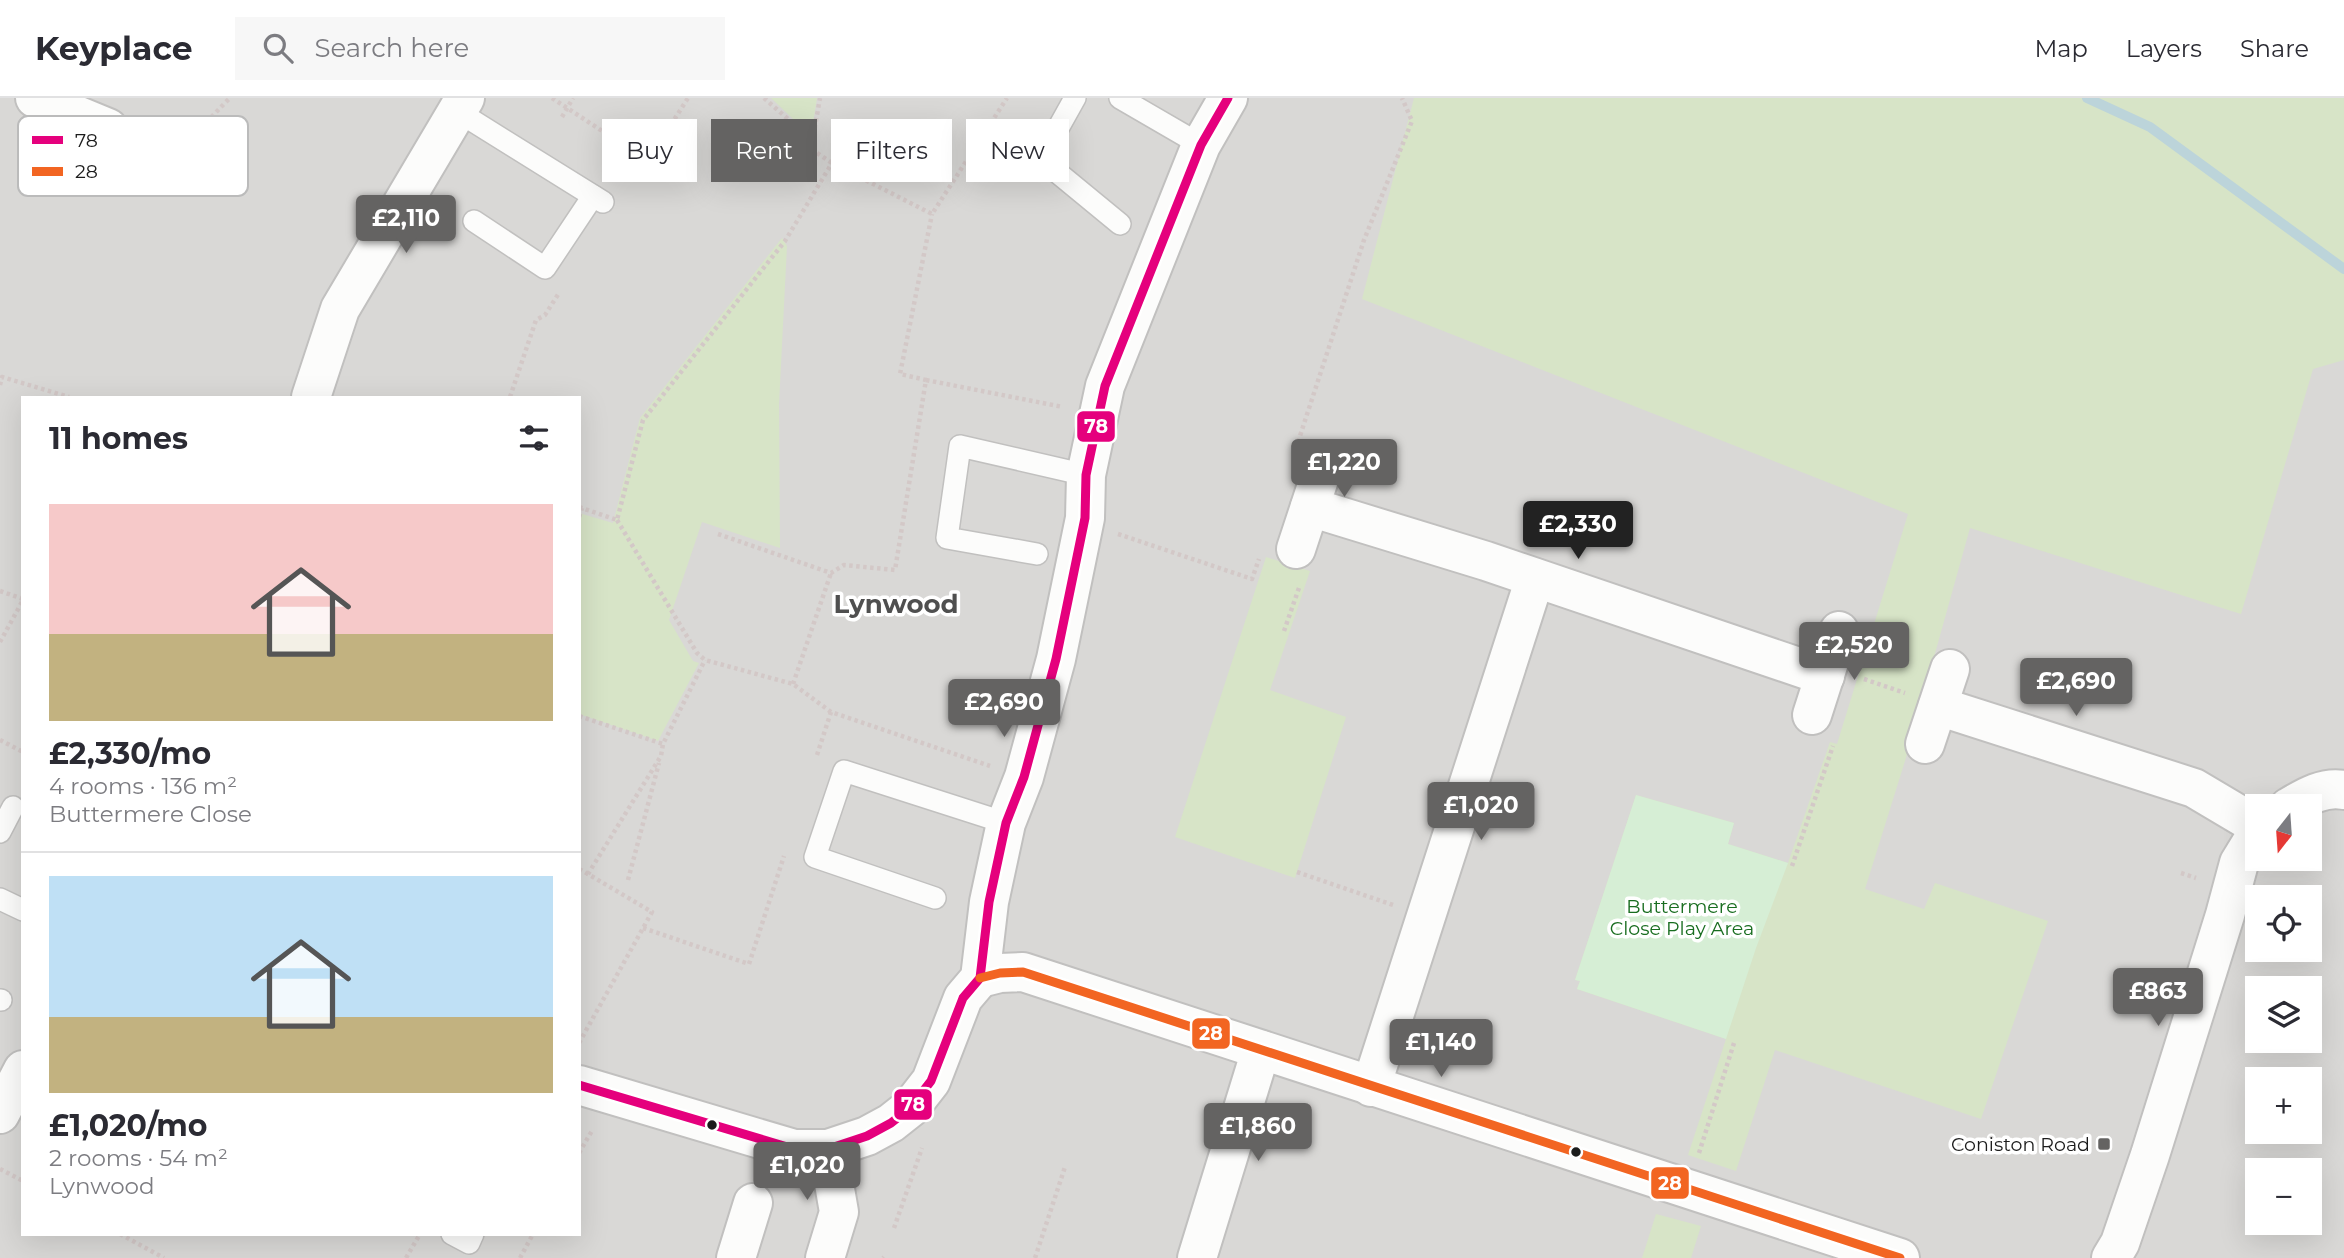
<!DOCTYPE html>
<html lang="en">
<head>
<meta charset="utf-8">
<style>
	:root { --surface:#fff; --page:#f7f7f7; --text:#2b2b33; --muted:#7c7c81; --line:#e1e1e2; --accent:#646362 }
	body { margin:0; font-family:Montserrat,sans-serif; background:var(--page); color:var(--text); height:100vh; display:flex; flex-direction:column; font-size:26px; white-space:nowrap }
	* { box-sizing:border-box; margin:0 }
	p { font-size:23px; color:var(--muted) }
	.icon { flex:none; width:38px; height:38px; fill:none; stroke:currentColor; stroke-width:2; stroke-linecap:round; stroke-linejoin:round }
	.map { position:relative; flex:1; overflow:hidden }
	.drawer { position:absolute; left:21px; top:298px; width:560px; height:840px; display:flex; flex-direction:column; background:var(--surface); border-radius:0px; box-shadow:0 7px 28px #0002 }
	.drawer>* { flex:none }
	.guide { position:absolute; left:602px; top:21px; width:665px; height:63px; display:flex; gap:14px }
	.needle { width:46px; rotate:197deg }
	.controls { position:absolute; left:2245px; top:696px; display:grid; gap:14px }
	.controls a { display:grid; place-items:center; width:77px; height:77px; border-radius:0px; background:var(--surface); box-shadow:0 7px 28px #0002; font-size:35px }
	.price { position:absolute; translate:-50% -60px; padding:0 16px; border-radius:7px; background:var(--accent); color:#fff; font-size:23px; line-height:46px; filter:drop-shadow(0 2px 4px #0008) }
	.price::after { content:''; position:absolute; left:50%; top:42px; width:21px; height:16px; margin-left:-10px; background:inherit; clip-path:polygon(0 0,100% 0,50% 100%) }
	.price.current { background:#222; color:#fff }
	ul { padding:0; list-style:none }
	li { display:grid; align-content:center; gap:14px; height:371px; padding:0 28px }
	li+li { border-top:2px solid var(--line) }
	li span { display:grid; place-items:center; height:217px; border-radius:0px; color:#555 }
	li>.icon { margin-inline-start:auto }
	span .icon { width:126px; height:126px; fill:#fffc; stroke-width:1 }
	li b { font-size:30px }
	h2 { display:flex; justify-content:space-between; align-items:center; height:84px; padding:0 28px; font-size:30px }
	.chip { padding:0 24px; border-radius:0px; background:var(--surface); box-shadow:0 7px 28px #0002; font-size:24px; line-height:63px }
	.chip.current { background:var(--accent); color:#fff }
	header { display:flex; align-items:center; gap:42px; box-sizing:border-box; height:98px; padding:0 35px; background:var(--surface); border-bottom:2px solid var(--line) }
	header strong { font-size:33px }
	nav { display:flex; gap:38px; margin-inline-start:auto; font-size:24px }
	.search { width:490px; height:63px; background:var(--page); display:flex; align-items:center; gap:18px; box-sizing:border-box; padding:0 24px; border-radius:0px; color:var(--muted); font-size:26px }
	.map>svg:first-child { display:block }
</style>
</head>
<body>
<header>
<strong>Keyplace</strong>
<div class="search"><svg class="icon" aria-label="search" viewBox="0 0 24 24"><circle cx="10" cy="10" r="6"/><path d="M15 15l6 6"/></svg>Search here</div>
<nav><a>Map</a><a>Layers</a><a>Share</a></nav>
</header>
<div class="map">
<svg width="2344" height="1160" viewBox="0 0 2344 1160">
	<rect width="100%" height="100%" fill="#eae8e5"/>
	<path fill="#d9d8d6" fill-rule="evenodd" d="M0 0H2344V1160H0ZM23 299H579V1136H23ZM2258 709H2310V761H2258ZM2258 800H2310V852H2258ZM2258 891H2310V943H2258ZM2258 982H2310V1034H2258ZM2258 1073H2310V1125H2258Z"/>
	<g fill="#d7e4c7">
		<polygon points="771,0 817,0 811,38"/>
		<polygon points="1414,0 2344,0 2344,262 2313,271 2241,516 1970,430 1905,663 1865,791 1924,811 1935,785 2048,823 1981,1021 1775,952 1736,1073 1688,1057 1726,941 1577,891 1580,883 1575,882 1636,697 1734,725 1728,746 1788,765 1830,644 1837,646 1908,416 1362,201"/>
		<polygon points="782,140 787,148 779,306 780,450 702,424 669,522 693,563 699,565 658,643 579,616 579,415 613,425 640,320"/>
		<polygon points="1266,459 1310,473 1270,592 1346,619 1295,780 1175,739"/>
		<polygon points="1656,1116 1701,1128 1691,1160 1642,1160"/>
	</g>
	<polygon fill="#d6eed5" points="1636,697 1734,725 1728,746 1788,765 1756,850 1726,941 1577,891 1580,883 1575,882"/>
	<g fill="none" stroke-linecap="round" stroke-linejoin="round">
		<polyline stroke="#bcd4da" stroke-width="10" points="2087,0 2150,29 2344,171"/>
		<g stroke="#c1c0bf" stroke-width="24">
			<g id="lane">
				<polyline points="1075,0 1041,61 1120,126"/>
				<polyline points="1120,0 1201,47"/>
				<polyline points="457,13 603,104"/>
				<polyline points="474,123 545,170 593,98"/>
				<polyline points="1037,456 947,440 960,348 1086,377"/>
				<polyline points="0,734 13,709"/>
				<polyline points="935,800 815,759 844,673 1006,725"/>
				<polyline points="0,801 23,812"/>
				<polyline points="0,902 1,902"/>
				<polyline points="452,1136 469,1145 473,1136"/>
			</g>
		</g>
		<g stroke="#c1c0bf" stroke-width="42">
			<g id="street">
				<polyline points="35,0 108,30"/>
				<polyline points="75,53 89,23"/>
				<polyline points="311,299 340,211 465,0"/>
				<polyline points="1310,409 1486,463 1825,578"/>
				<polyline points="1296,451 1321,375"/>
				<polyline points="1938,608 2194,690 2258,728"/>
				<polyline points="1812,617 1839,533"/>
				<polyline points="1925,646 1950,571"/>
				<path d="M2289 709C2306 699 2324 688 2344 692"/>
				<polyline points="980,880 1000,875 1023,874 1900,1160"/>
				<polyline points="579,987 794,1051 828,1051 867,1038 891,1025 910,1010 931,983 963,900 980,880 989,804 1006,725 1024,679 1056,561 1085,420 1086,377 1105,288 1201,47 1228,0"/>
				<polyline points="1371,989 1535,480"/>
				<polyline points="0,1016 23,972"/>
				<polyline points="736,1160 753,1105"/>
				<polyline points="825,1160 839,1114 828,1051"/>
				<polyline points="1197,1160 1261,952"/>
				<polyline points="2111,1160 2120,1145 2150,1057 2225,817 2239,765 2258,734"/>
			</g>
		</g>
		<g stroke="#d3c8c7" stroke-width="4.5" stroke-dasharray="3.5 3.5" stroke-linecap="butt">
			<polyline points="552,0 634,54 658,47 688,0"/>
			<polyline points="764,0 789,22 811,51 832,65 932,116 1007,0"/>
			<polyline points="562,19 573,0"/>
			<polyline points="811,51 820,0"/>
			<path d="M135 55C143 58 153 61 162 58 184 52 212 17 230 0"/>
			<polyline points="620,83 634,54"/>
			<polyline points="926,282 1063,309"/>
			<polyline points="0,287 2,279 69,299"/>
			<polyline points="510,299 536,222 545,217 559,195"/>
			<polyline points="1298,344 1364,142 1412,23 1402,0"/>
			<polyline points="579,409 617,422 643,322 785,143 832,65"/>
			<polyline points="579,419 582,410"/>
			<polyline points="617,422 697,555 705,562 793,586 831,614 990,668"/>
			<polyline points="718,436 831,475 844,467 895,472 926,282 900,276 932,116"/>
			<polyline points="1118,436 1252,481 1259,461"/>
			<polyline points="0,493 23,501"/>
			<polyline points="1284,533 1300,487"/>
			<polyline points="0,544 23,502"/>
			<polyline points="1864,581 1905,595"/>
			<polyline points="793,586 831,475"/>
			<polyline points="579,618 663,646"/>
			<polyline points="0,642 23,654"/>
			<polyline points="817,657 831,614"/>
			<polyline points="1792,768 1833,648"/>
			<polyline points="579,771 588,776"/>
			<polyline points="1297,774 1393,807"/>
			<polyline points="2181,775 2196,780"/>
			<polyline points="628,782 659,665"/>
			<polyline points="643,830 749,866 784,758"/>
			<polyline points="579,945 652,814 588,776 661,658 663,646 705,562"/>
			<polyline points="1278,1035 1295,1016 1311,1008"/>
			<polyline points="579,1055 593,1031"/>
			<polyline points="1699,1055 1734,945"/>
			<polyline points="0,1071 23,1083"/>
			<polyline points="894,1130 922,1050"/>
			<polyline points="120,1136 164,1160"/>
			<polyline points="406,1160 420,1136"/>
			<polyline points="520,1160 533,1136"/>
			<polyline points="883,1160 884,1159"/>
			<polyline points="1035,1160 1065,1069"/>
		</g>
		<use href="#lane" stroke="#fcfcfb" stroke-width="21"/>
		<use href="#street" stroke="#fcfcfb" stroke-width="38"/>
		<g stroke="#fff" stroke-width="14">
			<polyline id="bus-1" points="579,987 794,1051 828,1051 867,1038 891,1025 910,1010 931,983 963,900 980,880 989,804 1006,725 1024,679 1056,561 1085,420 1086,377 1105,288 1201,47 1228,0"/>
		</g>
		<g stroke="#fff" stroke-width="14">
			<polyline id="bus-2" points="980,880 1000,875 1023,874 1900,1160"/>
		</g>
		<use href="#bus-1" stroke="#e5007d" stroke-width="9"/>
		<use href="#bus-2" stroke="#f26522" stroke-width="9"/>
	</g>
	<g fill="#1c1c1c" stroke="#fff" stroke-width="2.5">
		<circle cx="712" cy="1027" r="6"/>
		<circle cx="1576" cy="1054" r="6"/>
	</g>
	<rect fill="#646362" stroke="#fff" stroke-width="2.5" x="2097" y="1039" width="14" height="14" rx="3.5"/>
	<g text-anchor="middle" stroke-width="7" stroke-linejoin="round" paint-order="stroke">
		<g font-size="19" fill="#186d1f" stroke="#fff">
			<text x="1682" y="815">Buttermere<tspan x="1682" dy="22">Close Play Area</tspan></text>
		</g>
		<g font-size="19" fill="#1c1c1c" stroke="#fff" text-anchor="end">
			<text x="2090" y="1053">Coniston Road</text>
		</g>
		<g font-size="26" font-weight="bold" fill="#4f4f4f" stroke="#fff">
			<text x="896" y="515">Lynwood</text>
		</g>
	</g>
	<rect x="18" y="18" width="230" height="80" rx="10" fill="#fff" stroke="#bbb" stroke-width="2"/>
	<rect x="32" y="38" width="31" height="8" fill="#e5007d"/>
	<rect x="32" y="69" width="31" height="9" fill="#f26522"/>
	<g font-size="19" fill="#1c1c1c">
		<text x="75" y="49">78</text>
		<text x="75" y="80">28</text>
	</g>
	<g stroke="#fff" stroke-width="2.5">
		<rect x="1076" y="312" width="40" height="33" rx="7" fill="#e5007d"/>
		<rect x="1191" y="919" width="40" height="33" rx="7" fill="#f26522"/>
		<rect x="893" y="990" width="40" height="33" rx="7" fill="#e5007d"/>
		<rect x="1650" y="1068" width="40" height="34" rx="7" fill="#f26522"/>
	</g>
	<g font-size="19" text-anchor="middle" font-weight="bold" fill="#fff">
		<text x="1096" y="335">78</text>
		<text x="1211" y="942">28</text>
		<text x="913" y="1013">78</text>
		<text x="1670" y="1092">28</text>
	</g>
</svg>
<div class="controls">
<a><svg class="needle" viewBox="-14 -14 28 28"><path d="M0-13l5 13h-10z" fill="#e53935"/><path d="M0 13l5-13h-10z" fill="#7c7c81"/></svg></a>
<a><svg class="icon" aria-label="locate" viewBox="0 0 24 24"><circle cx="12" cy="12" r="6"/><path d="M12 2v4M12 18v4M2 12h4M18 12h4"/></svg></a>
<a><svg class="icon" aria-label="layers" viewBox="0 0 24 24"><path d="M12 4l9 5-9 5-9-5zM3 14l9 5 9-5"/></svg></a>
<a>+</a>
<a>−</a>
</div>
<b class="price" style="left:406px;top:157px">£2,110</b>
<b class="price" style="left:1344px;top:401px">£1,220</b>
<b class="price current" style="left:1578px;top:463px">£2,330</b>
<b class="price" style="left:1854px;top:584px">£2,520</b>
<b class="price" style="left:2076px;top:620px">£2,690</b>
<b class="price" style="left:1004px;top:641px">£2,690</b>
<b class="price" style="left:1481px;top:744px">£1,020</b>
<b class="price" style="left:2158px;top:930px">£863</b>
<b class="price" style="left:1441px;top:981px">£1,140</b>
<b class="price" style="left:1258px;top:1065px">£1,860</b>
<b class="price" style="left:807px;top:1104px">£1,020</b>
<div class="guide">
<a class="chip">Buy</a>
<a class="chip current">Rent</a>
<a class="chip">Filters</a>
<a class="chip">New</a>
</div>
<section class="drawer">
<h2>11 homes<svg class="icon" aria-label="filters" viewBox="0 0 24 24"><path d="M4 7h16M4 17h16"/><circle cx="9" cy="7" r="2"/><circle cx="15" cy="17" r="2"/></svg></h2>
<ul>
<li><span style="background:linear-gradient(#f6c9c9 60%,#c2b280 0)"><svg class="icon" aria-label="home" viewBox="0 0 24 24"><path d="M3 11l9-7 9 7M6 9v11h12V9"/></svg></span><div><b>£2,330/mo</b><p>4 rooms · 136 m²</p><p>Buttermere Close</p></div></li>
<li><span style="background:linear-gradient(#bfe0f5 65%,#c2b280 0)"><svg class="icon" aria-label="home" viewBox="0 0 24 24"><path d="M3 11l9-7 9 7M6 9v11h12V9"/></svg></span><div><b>£1,020/mo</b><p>2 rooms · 54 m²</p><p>Lynwood</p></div></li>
</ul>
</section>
</div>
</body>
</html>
